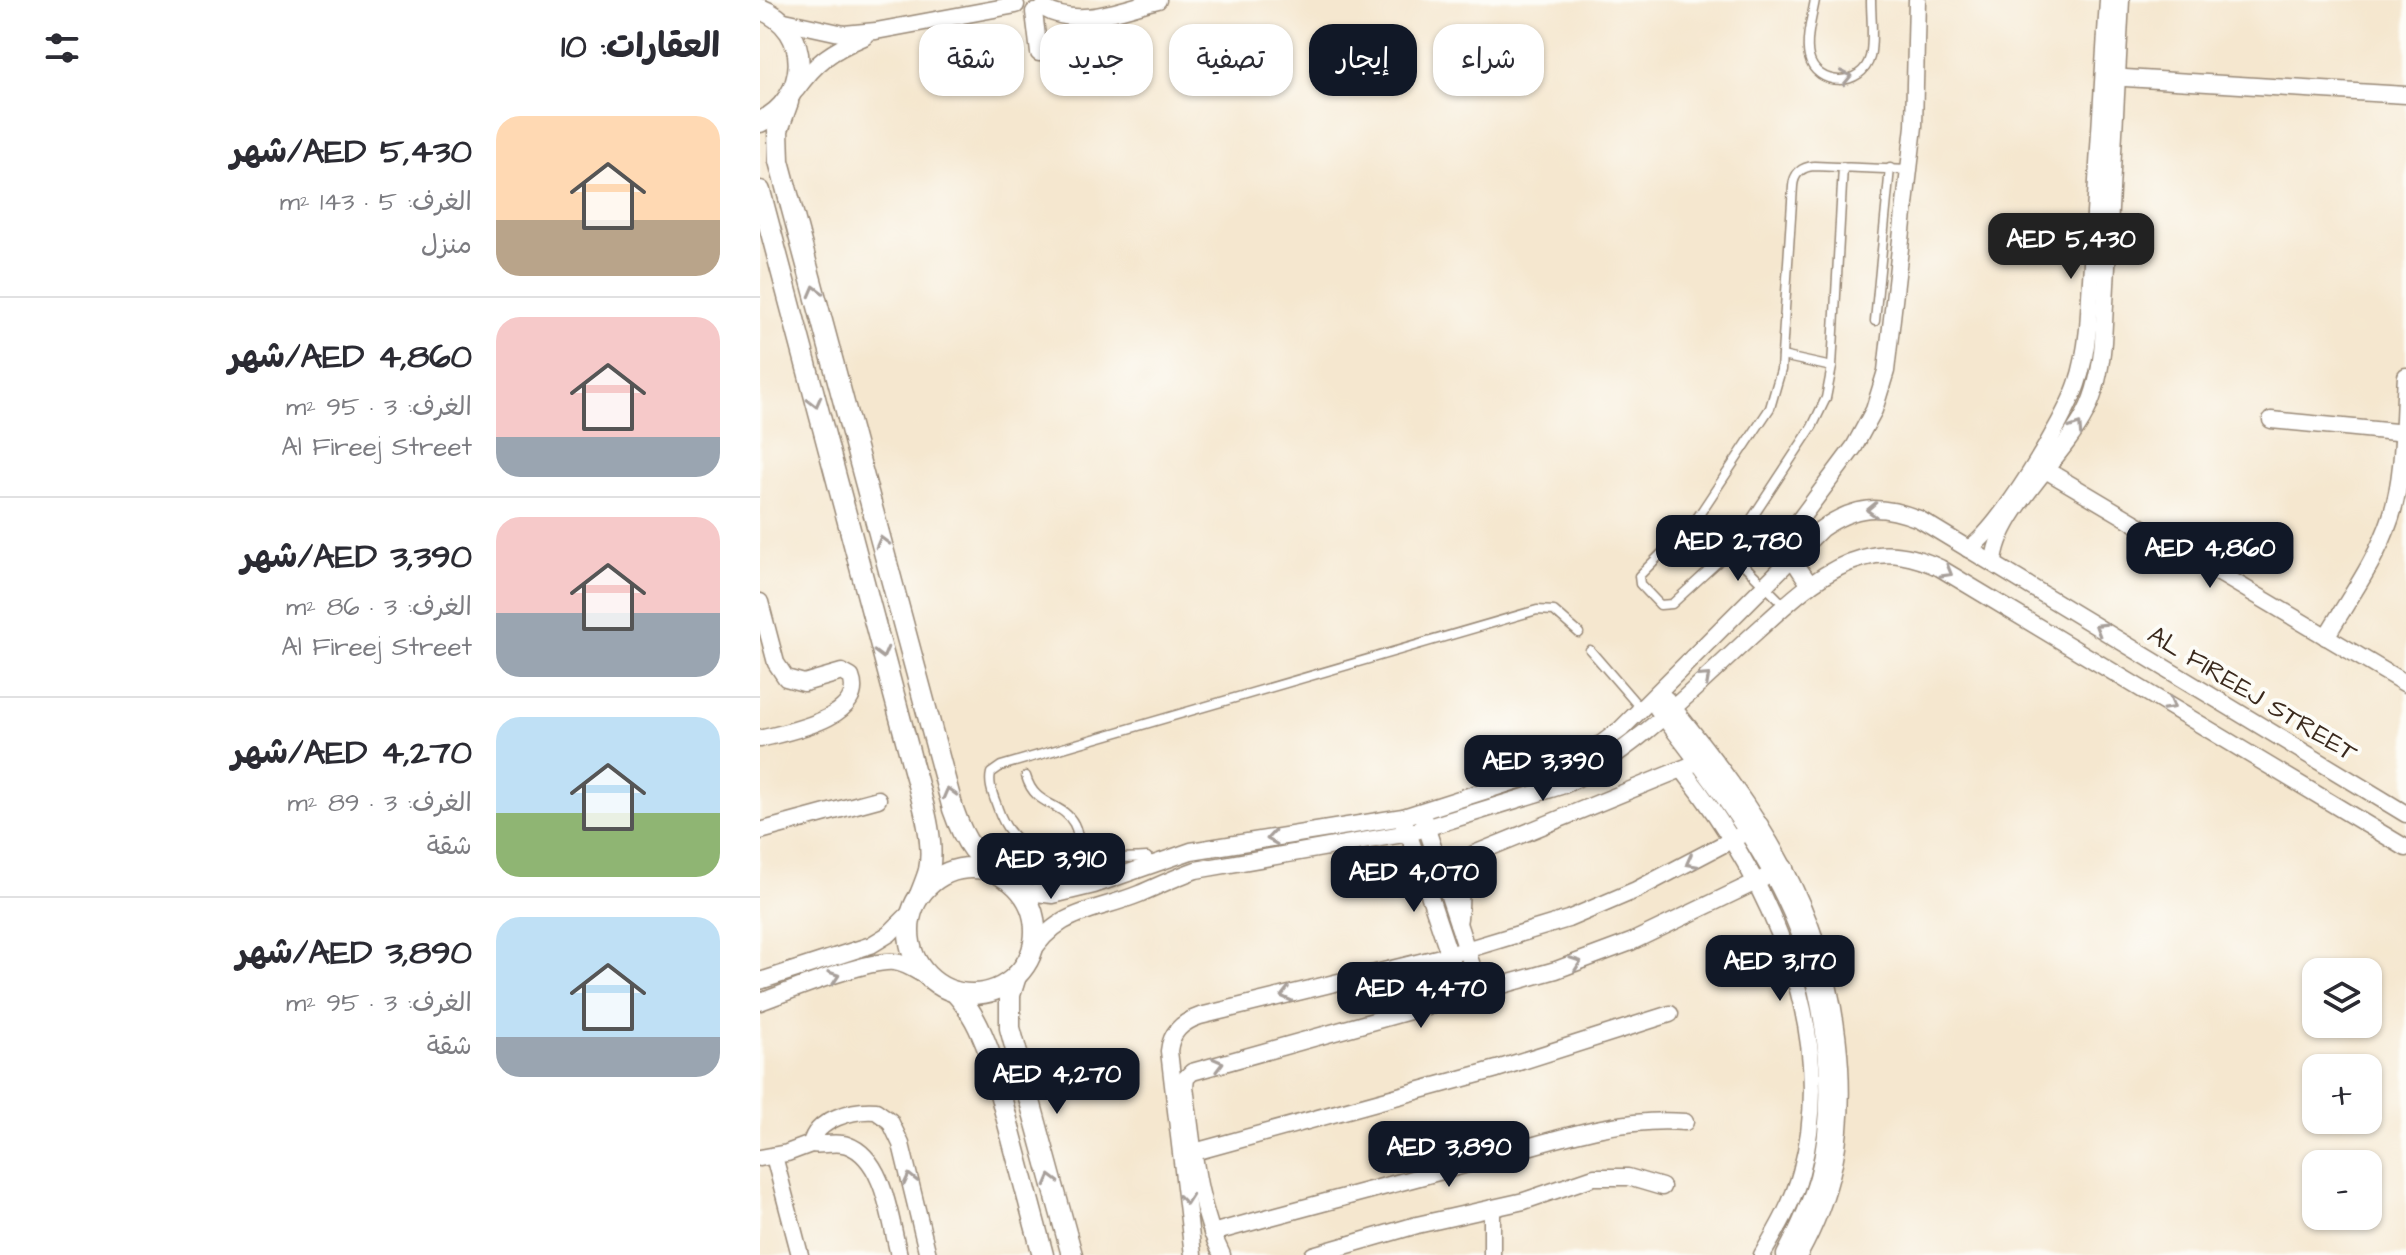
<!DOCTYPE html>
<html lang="ar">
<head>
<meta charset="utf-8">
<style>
	:root { --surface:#fff; --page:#f2f2f3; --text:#2b2b33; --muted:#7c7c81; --line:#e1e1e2; --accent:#111827 }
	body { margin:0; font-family:"Architects Daughter","Playpen Sans Arabic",sans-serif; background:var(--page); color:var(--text); direction:rtl; height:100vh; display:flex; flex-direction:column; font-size:30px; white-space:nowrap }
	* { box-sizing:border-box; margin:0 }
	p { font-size:26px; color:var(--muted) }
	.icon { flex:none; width:44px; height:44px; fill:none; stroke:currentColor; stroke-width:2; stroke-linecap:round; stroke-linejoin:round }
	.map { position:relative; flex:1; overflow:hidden; direction:ltr }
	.side { display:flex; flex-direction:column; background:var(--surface); width:760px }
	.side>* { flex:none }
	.hud { position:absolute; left:24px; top:24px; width:760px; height:72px; direction:rtl; display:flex; gap:16px }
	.fabs { position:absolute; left:1542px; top:958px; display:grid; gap:16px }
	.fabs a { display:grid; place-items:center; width:80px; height:80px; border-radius:16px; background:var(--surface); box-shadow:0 2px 6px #0004; font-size:40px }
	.price { position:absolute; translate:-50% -68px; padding:0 18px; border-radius:16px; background:var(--accent); color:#fff; font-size:26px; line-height:52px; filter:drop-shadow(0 2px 4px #0008) }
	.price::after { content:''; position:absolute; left:50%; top:48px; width:24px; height:18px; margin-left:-12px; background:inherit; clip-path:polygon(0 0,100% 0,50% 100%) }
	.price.current { background:#222; color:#fff }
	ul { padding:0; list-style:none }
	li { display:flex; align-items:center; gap:24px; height:200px; padding:0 40px }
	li+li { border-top:2px solid var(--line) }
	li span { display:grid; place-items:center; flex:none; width:224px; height:160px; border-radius:24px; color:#555 }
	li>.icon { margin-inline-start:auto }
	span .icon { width:96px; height:96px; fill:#fffc; stroke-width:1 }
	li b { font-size:34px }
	h2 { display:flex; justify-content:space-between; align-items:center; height:96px; padding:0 40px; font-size:34px }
	.pill { padding:0 28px; border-radius:24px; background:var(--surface); box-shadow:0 2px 6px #0004; font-size:28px; line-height:72px }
	.pill.current { background:var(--accent); color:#fff }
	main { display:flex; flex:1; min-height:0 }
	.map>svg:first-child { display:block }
</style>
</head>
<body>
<main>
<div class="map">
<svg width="1646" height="1255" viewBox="0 0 1646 1255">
	<rect width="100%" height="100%" fill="#fdfcf7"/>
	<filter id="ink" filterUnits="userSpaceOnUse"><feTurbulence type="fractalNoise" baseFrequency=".0125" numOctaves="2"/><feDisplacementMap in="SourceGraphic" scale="16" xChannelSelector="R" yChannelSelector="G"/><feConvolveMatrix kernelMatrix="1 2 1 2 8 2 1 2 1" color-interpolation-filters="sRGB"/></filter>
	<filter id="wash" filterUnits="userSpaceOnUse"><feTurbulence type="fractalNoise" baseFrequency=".006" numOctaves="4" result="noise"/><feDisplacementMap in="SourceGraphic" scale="32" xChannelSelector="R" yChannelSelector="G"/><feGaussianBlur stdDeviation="1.8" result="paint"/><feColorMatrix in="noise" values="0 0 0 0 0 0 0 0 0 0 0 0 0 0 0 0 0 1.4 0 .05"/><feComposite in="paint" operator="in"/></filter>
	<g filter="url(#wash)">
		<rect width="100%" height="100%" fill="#f5e7cf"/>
	</g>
	<g filter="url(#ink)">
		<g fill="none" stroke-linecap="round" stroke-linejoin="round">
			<g stroke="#988876" stroke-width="11">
				<g id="service">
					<path d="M1055 0C1052 17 1045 40 1049 57 1056 87 1102 88 1110 57 1114 40 1111 18 1111 0"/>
					<polyline points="279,53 359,38"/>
					<path d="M1083 167 1072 367 1066 398 1052 427 971 550 912 604 900 605 880 584 879 576 937 518 1010 408 1021 370 1033 186C1034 174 1041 167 1054 166L1148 170"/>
					<polyline points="1115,321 1130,168"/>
					<polyline points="1022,356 1072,367"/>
					<polyline points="937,518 1024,605"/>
					<polyline points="830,650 881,709"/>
					<path d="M266 776C275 808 302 801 314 824 319 833 319 845 320 856"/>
					<path d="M392 863 387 857C365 859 345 857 324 856 283 853 254 854 238 809 234 797 228 785 231 773L241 766 777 610 794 611 819 633"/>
				</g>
			</g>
			<g stroke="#988876" stroke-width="19">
				<g id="minor">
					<path d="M283 8C319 29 361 9 398 0"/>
					<polyline points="274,12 279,53"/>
					<polyline points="20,20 84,34 116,31 256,5"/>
					<polyline points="1349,77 1646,95"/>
					<path d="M36 90C57 61 71 51 104 37"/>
					<polyline points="1511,420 1646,433"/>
					<polyline points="1279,466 1646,684"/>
					<path d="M1208 549C1239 531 1305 420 1317 384 1323 367 1326 348 1328 329L1348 0"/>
					<path d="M1234 564C1235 515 1302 459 1325 414 1337 391 1341 367 1343 342L1361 0"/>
					<path d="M1050 585C1040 569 1025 554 1029 534L1094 447 1114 410 1126 371 1154 126 1157 0"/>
					<path d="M0 602 16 663 26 678 44 683 82 672 91 677C107 718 26 732 0 739"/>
					<path d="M1566 637C1589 598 1617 560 1631 517 1645 472 1643 422 1646 376"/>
					<path d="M906 699C999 813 1071 915 1080 1067 1084 1136 1073 1194 1039 1255"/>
					<path d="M897 708C943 768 992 830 1025 899 1063 978 1081 1091 1058 1177 1050 1205 1038 1230 1025 1255"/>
					<path d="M922 769C1008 878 1080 1030 1041 1172 1033 1202 1018 1228 1002 1255"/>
					<polyline points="664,820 721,993"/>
					<polyline points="646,826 704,998"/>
					<polyline points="0,831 118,799"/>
					<path d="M260 891 293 895 334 885 431 851 643 817 796 768 841 744 861 729 1061 529C1096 505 1119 504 1159 519L1646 814"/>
					<path d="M698 923C704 900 694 870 714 854L929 766"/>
					<path d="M269 957C297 909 332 913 379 894 398 886 416 877 436 870L649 833 804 785C876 751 939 683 998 630 1029 602 1062 569 1103 558 1130 550 1155 556 1180 568L1646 848"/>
					<polyline points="0,981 111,945 129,934 151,912"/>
					<path d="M0 1002C28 992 108 959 134 962 146 963 158 972 169 978"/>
					<polyline points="427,1154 737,1069 910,1014"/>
					<polyline points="14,1156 40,1255"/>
					<polyline points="0,1158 27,1153 51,1144"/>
					<path d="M452 1233C542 1208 632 1184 723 1160 788 1142 857 1116 925 1122"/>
					<path d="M139 1255C130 1221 125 1158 87 1145 75 1141 62 1146 51 1144 56 1119 94 1109 116 1111L130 1121 141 1144 168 1255"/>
					<path d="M433 1255 409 1051C411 1032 422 1022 440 1016L689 955 808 919 876 890 1000 825"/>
					<path d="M462 1255C436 1204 433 1143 425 1087L426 1078 432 1072 796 970 871 942 1025 868"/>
					<polyline points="553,1255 657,1225 764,1201 834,1177 868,1177 902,1187"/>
					<polyline points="732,1255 732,1208"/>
				</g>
			</g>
			<g stroke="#988876" stroke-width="23">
				<g id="tertiary">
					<path d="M0 9C54 29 49 100 0 122"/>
					<path d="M28 102 18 130 19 161 193 809C205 844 216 858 245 878"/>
					<path d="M0 191 150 755C158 788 176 837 169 870 167 878 163 887 160 895"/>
					<circle cx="212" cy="931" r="63"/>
					<polyline points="256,976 250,995 250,1028 312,1255"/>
					<path d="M195 992C212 1011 220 1028 229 1052L283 1255"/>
				</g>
			</g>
			<use href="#service" stroke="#fff" stroke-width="8"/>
			<use href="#minor" stroke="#fff" stroke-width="16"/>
			<use href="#tertiary" stroke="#fff" stroke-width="20"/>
		</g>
		<defs><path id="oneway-chevron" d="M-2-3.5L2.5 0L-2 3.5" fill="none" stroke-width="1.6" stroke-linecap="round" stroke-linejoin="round" transform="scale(2)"/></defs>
		<g stroke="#a79f9a">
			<use href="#oneway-chevron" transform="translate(1086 77) rotate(-12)"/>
			<use href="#oneway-chevron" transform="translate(55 291) rotate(-105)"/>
			<use href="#oneway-chevron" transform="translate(55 402) rotate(76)"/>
			<use href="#oneway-chevron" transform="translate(1317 428) rotate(-57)"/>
			<use href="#oneway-chevron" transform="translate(1112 510) rotate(178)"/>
			<use href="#oneway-chevron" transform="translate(122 542) rotate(-105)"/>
			<use href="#oneway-chevron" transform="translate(1187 572) rotate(30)"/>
			<use href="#oneway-chevron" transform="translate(1340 628) rotate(-149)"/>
			<use href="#oneway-chevron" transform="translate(122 653) rotate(75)"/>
			<use href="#oneway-chevron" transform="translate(945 678) rotate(-42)"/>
			<use href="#oneway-chevron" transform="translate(1410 705) rotate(30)"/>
			<use href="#oneway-chevron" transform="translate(189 793) rotate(-105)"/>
			<use href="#oneway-chevron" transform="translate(512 838) rotate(171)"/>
			<use href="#oneway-chevron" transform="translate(931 862) rotate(152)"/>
			<use href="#oneway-chevron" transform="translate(816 963) rotate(-20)"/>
			<use href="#oneway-chevron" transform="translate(74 977) rotate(-19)"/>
			<use href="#oneway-chevron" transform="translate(526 995) rotate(166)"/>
			<use href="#oneway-chevron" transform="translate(458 1064) rotate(-15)"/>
			<use href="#oneway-chevron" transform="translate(150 1179) rotate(-103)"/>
			<use href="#oneway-chevron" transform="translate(291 1180) rotate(-105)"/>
			<use href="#oneway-chevron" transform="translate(426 1199) rotate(84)"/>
		</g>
	</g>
	<g text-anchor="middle" stroke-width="8" stroke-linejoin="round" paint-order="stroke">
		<g font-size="26" fill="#3b2a1e" stroke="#fdfcf7">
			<text transform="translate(1493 693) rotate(31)" y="9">AL FIREEJ STREET</text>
		</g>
	</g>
</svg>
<div class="fabs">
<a><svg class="icon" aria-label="layers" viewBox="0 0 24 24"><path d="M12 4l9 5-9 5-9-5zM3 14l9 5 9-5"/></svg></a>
<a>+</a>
<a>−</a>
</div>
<b class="price current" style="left:1311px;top:281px">AED 5,430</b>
<b class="price" style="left:978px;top:583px">AED 2,780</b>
<b class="price" style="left:1450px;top:590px">AED 4,860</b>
<b class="price" style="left:783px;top:803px">AED 3,390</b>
<b class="price" style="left:291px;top:901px">AED 3,910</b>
<b class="price" style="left:654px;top:914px">AED 4,070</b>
<b class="price" style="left:1020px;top:1003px">AED 3,170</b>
<b class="price" style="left:661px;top:1030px">AED 4,470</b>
<b class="price" style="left:297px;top:1116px">AED 4,270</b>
<b class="price" style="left:689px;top:1189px">AED 3,890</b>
<div class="hud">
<a class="pill">شراء</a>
<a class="pill current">إيجار</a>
<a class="pill">تصفية</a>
<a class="pill">جديد</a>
<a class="pill">شقة</a>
</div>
</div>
<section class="side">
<h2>العقارات: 10<svg class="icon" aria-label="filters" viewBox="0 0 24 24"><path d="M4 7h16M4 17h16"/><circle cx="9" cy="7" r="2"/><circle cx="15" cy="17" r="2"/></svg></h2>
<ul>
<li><span style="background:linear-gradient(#ffd9b3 65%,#b9a48a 0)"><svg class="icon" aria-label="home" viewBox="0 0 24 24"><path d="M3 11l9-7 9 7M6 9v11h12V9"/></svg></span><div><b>AED 5,430/شهر</b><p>الغرف: 5 · 143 m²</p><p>منزل</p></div></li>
<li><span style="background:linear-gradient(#f6c9c9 75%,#9aa5b1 0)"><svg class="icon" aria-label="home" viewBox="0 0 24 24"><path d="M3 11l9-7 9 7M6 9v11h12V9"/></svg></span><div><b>AED 4,860/شهر</b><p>الغرف: 3 · 95 m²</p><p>Al Fireej Street</p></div></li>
<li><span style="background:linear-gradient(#f6c9c9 60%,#9aa5b1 0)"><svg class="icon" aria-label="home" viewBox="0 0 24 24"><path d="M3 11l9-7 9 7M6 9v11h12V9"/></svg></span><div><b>AED 3,390/شهر</b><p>الغرف: 3 · 86 m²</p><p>Al Fireej Street</p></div></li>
<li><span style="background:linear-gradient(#bfe0f5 60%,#8fb573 0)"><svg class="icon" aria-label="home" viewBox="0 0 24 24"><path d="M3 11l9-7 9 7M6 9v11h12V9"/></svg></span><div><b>AED 4,270/شهر</b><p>الغرف: 3 · 89 m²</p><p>شقة</p></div></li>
<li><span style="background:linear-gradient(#bfe0f5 75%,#9aa5b1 0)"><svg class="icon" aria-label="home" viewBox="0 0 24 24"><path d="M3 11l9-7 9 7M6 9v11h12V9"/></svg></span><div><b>AED 3,890/شهر</b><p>الغرف: 3 · 95 m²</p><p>شقة</p></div></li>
</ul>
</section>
</main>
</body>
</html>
